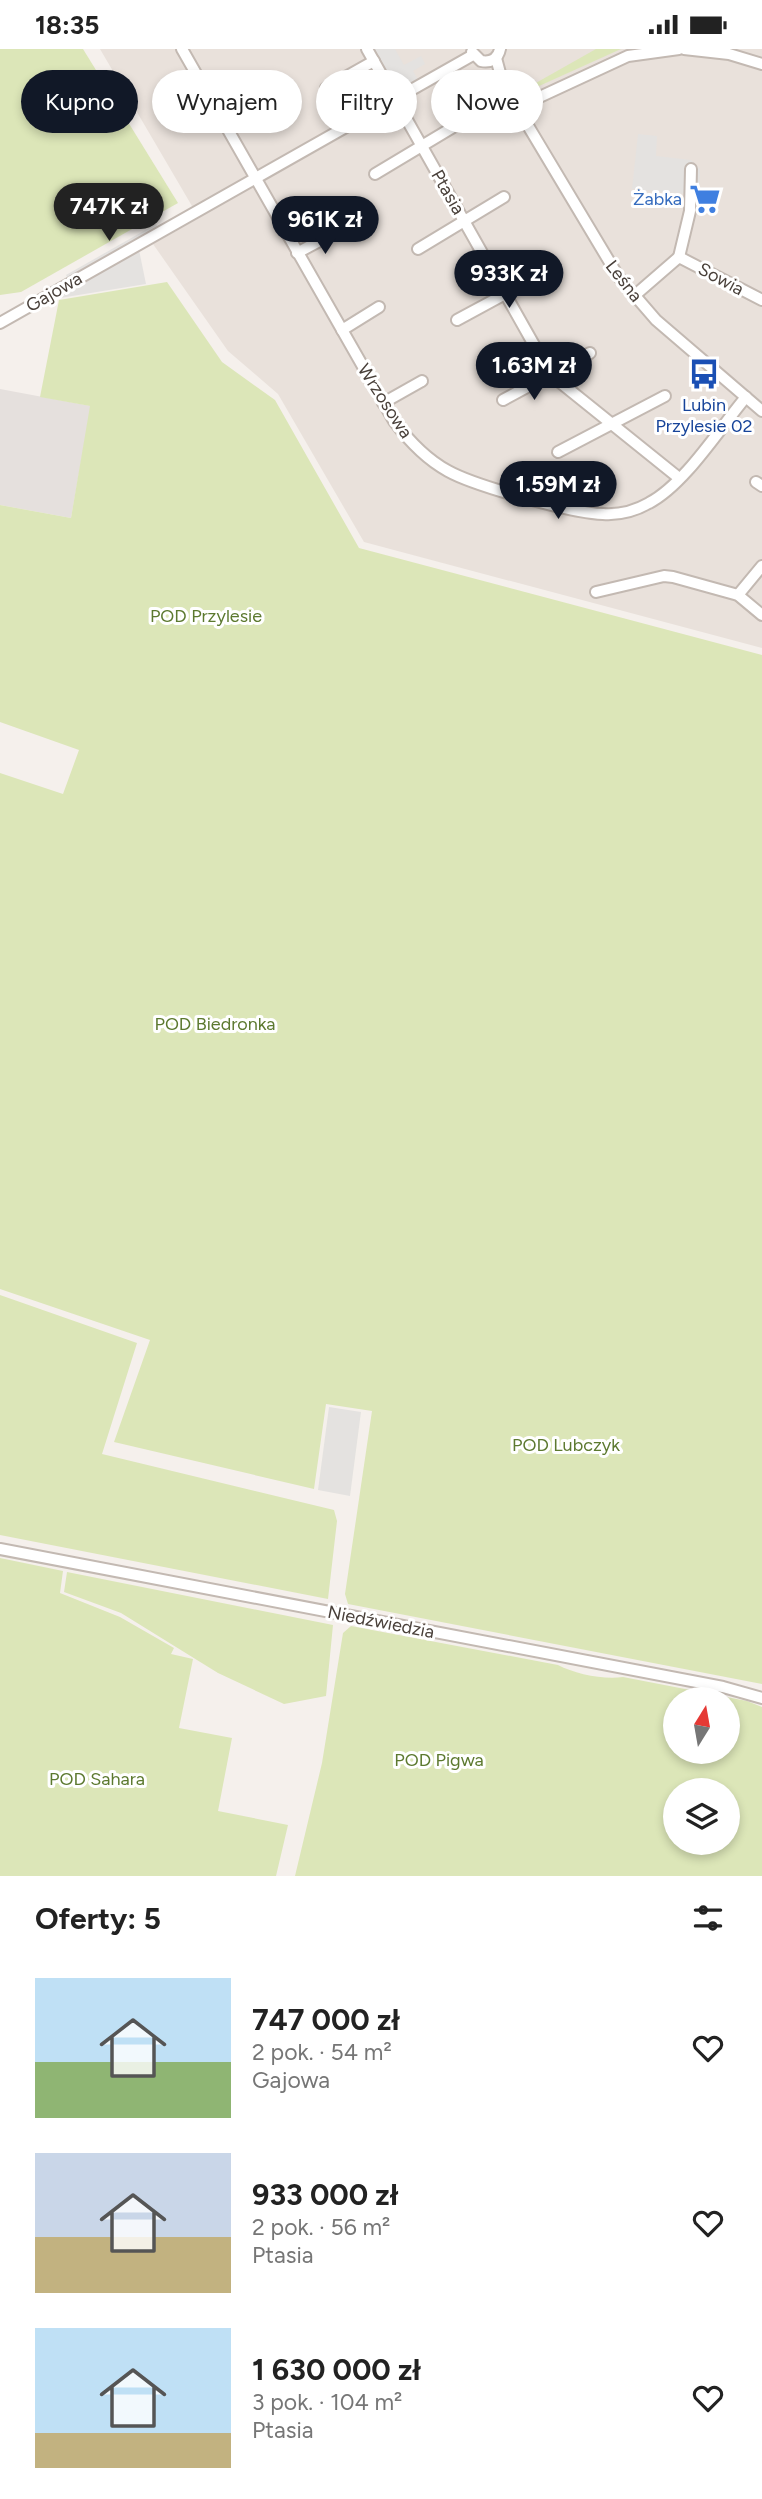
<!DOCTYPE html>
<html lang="pl">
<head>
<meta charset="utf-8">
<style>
	:root { --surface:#fff; --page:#f6f6f6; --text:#222; --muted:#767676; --accent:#111827 }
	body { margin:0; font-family:Figtree,sans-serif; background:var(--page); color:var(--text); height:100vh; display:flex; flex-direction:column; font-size:26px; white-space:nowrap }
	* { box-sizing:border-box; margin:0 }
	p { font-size:23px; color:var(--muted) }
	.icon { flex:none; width:38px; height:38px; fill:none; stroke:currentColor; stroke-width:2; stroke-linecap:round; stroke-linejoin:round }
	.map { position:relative; height:1827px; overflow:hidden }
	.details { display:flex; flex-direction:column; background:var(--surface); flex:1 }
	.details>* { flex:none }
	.guide { position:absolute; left:21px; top:21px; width:721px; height:63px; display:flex; gap:14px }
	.needle { width:46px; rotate:11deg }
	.controls { position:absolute; left:663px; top:1638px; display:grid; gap:14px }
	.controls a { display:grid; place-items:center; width:77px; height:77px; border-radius:50%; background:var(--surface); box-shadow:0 4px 10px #0003; font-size:35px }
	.price { position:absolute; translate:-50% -60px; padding:0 16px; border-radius:24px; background:var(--accent); color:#fff; font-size:23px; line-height:46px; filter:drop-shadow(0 2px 4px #0008) }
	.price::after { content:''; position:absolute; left:50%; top:42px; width:21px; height:16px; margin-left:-10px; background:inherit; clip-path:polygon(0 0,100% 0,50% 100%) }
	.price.selected { background:#222; color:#fff }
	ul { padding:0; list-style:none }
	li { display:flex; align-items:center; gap:21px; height:175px; padding:0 35px }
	li span { display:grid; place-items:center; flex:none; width:196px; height:140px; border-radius:0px; color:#555 }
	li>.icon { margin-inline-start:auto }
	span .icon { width:84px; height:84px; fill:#fffc; stroke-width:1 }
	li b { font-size:30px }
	h2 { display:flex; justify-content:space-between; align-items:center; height:84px; padding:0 35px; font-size:30px }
	.chip { padding:0 24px; border-radius:32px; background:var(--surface); box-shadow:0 4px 10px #0003; font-size:24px; line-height:63px }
	.chip.selected { background:var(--accent); color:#fff }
	.status { display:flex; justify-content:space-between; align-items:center; height:49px; padding:0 35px; background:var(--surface); direction:ltr }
	.status svg { height:19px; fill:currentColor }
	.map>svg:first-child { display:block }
</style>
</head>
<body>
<div class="status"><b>18:35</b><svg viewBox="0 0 49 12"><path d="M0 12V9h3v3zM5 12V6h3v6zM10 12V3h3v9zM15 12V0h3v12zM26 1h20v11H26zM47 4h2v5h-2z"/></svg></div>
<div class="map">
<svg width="762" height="1827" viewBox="0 0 762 1827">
	<rect width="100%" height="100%" fill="#f5f0ec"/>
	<polygon fill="#e9e1db" points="100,0 762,0 762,599 364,493 278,345 228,302 153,195 199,169"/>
	<polygon fill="#e5e0dd" points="0,340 91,357 71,469 0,456"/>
	<g fill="#dce6b8" fill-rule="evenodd">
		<polygon points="0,0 83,0 178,154 21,243 0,246"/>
		<polygon points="596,0 621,0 528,42 527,39"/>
		<polygon points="167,233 222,313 275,351 359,499 762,606 762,1635 348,1555 345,1545 372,1362 326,1355 314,1440 114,1393 150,1291 0,1240 0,724 63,745 79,701 0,673 0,456 71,469 90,357 40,348 59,251"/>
		<polygon points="0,1246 137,1294 102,1405 334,1461 337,1472 328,1550 0,1486"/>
		<polygon points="0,1509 63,1522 60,1544 120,1568 174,1599 171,1605 193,1610 179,1679 232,1689 218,1762 288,1776 276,1827 0,1827"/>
		<polygon points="67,1523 333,1576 326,1647 284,1655 218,1624 121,1564 64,1543"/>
		<path d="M351 1577 558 1616C575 1625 604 1631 623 1628L747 1652 762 1658V1827H295L322 1714 343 1584ZM676 1650H728V1703H676ZM676 1741H728V1794H676Z"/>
	</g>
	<g fill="#e4e2e0">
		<polygon points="374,0 395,0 404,16 421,7 425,15 413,22 418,31 402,40 399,33 394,36"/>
		<polygon points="638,85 657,87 656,107 691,111 700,120 699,146 632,140"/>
		<polygon points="156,175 160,183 138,196 146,235 60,249 102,223 99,218 70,234 66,226"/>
		<polygon points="329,1358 361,1363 350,1447 318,1441"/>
	</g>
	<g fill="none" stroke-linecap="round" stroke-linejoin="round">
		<g stroke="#c3b9b2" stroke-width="14">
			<g id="minor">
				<path d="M182 0 394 372C409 392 426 410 448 422 475 437 572 464 603 465 618 466 635 462 649 454 685 435 719 380 746 348"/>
				<polyline points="367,0 551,326 679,429"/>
				<polyline points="684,0 729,5 762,15"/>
				<path d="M472 3 481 12C491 14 498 10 500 0"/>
				<polyline points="496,9 503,35 618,227 656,271 762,362"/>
				<polyline points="326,39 374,12"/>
				<polyline points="214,57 253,34"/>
				<polyline points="518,58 628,7 679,0"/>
				<polyline points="375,125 460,74"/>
				<polyline points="418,200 504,148"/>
				<polyline points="297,204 338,182"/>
				<polyline points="679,208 690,162 691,120"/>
				<polyline points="634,247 679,208 762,251"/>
				<polyline points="457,271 544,224"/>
				<polyline points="0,274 473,6"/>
				<polyline points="342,281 379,258"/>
				<polyline points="503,351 590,304"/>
				<polyline points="383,354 422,332"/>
				<polyline points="558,403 665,347"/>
				<polyline points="756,433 762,437"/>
				<polyline points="596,543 664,527 673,528 738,546 762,566"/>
				<polyline points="738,546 762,517"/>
				<polyline points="0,1500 723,1638 762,1649"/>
			</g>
		</g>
		<use href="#minor" stroke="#fff" stroke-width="10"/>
	</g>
	<defs>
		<g id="supermarket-bare" transform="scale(2.415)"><path d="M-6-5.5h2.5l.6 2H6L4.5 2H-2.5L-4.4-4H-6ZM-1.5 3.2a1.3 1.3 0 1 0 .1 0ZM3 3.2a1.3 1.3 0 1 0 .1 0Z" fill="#3f7fe0" stroke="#fff" stroke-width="2.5" paint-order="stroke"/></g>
		<g id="bus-bare" transform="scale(2.415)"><path d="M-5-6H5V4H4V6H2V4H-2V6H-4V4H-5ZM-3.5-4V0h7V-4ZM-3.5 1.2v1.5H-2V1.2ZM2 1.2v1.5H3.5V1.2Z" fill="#1a4fb4" stroke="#fff" stroke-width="2.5" paint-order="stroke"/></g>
	</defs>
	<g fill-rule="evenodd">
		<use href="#supermarket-bare" x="705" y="150"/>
		<use href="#bus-bare" x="704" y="325"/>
	</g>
	<g text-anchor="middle" stroke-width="6" stroke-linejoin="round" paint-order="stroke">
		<g font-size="18" fill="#49403a" stroke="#fff">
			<text transform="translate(448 143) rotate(60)" y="6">Ptasia</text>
			<text transform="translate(721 230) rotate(28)" y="6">Sowia</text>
			<text transform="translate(624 232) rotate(52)" y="6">Leśna</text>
			<text transform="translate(54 243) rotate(-30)" y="6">Gajowa</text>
			<text transform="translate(385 352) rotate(57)" y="6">Wrzosowa</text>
			<text transform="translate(381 1573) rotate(11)" y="6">Niedźwiedzia</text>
		</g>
		<g font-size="18" fill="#366cbe" stroke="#fff" text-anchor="end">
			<text x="682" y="156">Żabka</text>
		</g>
		<g font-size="18" fill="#164399" stroke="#fff">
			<text x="704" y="362">Lubin<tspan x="704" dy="21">Przylesie 02</tspan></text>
		</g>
		<g font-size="18" fill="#5c792f" stroke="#fff">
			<text x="206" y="573">POD Przylesie</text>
			<text x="215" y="981">POD Biedronka</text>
			<text x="566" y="1402">POD Lubczyk</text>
			<text x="439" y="1717">POD Pigwa</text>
			<text x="97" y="1736">POD Sahara</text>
		</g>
	</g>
</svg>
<div class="controls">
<a><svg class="needle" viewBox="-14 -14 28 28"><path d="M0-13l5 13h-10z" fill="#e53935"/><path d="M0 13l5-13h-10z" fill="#767676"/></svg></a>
<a><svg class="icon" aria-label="layers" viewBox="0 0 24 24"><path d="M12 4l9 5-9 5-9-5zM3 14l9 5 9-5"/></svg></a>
</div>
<b class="price selected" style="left:109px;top:194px">747K zł</b>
<b class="price" style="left:325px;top:207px">961K zł</b>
<b class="price" style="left:509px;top:261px">933K zł</b>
<b class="price" style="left:534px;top:353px">1.63M zł</b>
<b class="price" style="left:558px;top:472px">1.59M zł</b>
<div class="guide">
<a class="chip selected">Kupno</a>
<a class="chip">Wynajem</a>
<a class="chip">Filtry</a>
<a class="chip">Nowe</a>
</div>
</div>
<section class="details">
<h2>Oferty: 5<svg class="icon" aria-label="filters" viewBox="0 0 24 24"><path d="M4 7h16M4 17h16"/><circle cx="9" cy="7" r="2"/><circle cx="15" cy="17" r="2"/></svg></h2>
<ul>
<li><span style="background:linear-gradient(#bfe0f5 60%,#8fb573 0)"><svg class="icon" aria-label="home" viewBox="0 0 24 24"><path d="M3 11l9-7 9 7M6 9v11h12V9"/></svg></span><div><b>747 000 zł</b><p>2 pok. · 54 m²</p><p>Gajowa</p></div><svg class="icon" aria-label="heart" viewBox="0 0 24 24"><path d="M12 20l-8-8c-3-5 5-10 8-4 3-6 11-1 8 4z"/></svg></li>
<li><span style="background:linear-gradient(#c9d6e8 60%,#c2b280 0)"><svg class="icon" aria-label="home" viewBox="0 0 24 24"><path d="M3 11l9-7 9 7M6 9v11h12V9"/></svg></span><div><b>933 000 zł</b><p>2 pok. · 56 m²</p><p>Ptasia</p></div><svg class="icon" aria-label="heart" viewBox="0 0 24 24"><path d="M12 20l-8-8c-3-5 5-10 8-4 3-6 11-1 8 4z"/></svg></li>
<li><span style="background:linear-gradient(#bfe0f5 75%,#c2b280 0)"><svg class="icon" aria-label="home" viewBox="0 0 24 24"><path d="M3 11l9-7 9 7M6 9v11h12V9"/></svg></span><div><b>1 630 000 zł</b><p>3 pok. · 104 m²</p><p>Ptasia</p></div><svg class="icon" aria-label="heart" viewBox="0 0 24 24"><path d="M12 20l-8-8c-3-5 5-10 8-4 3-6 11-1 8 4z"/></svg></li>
</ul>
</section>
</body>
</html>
